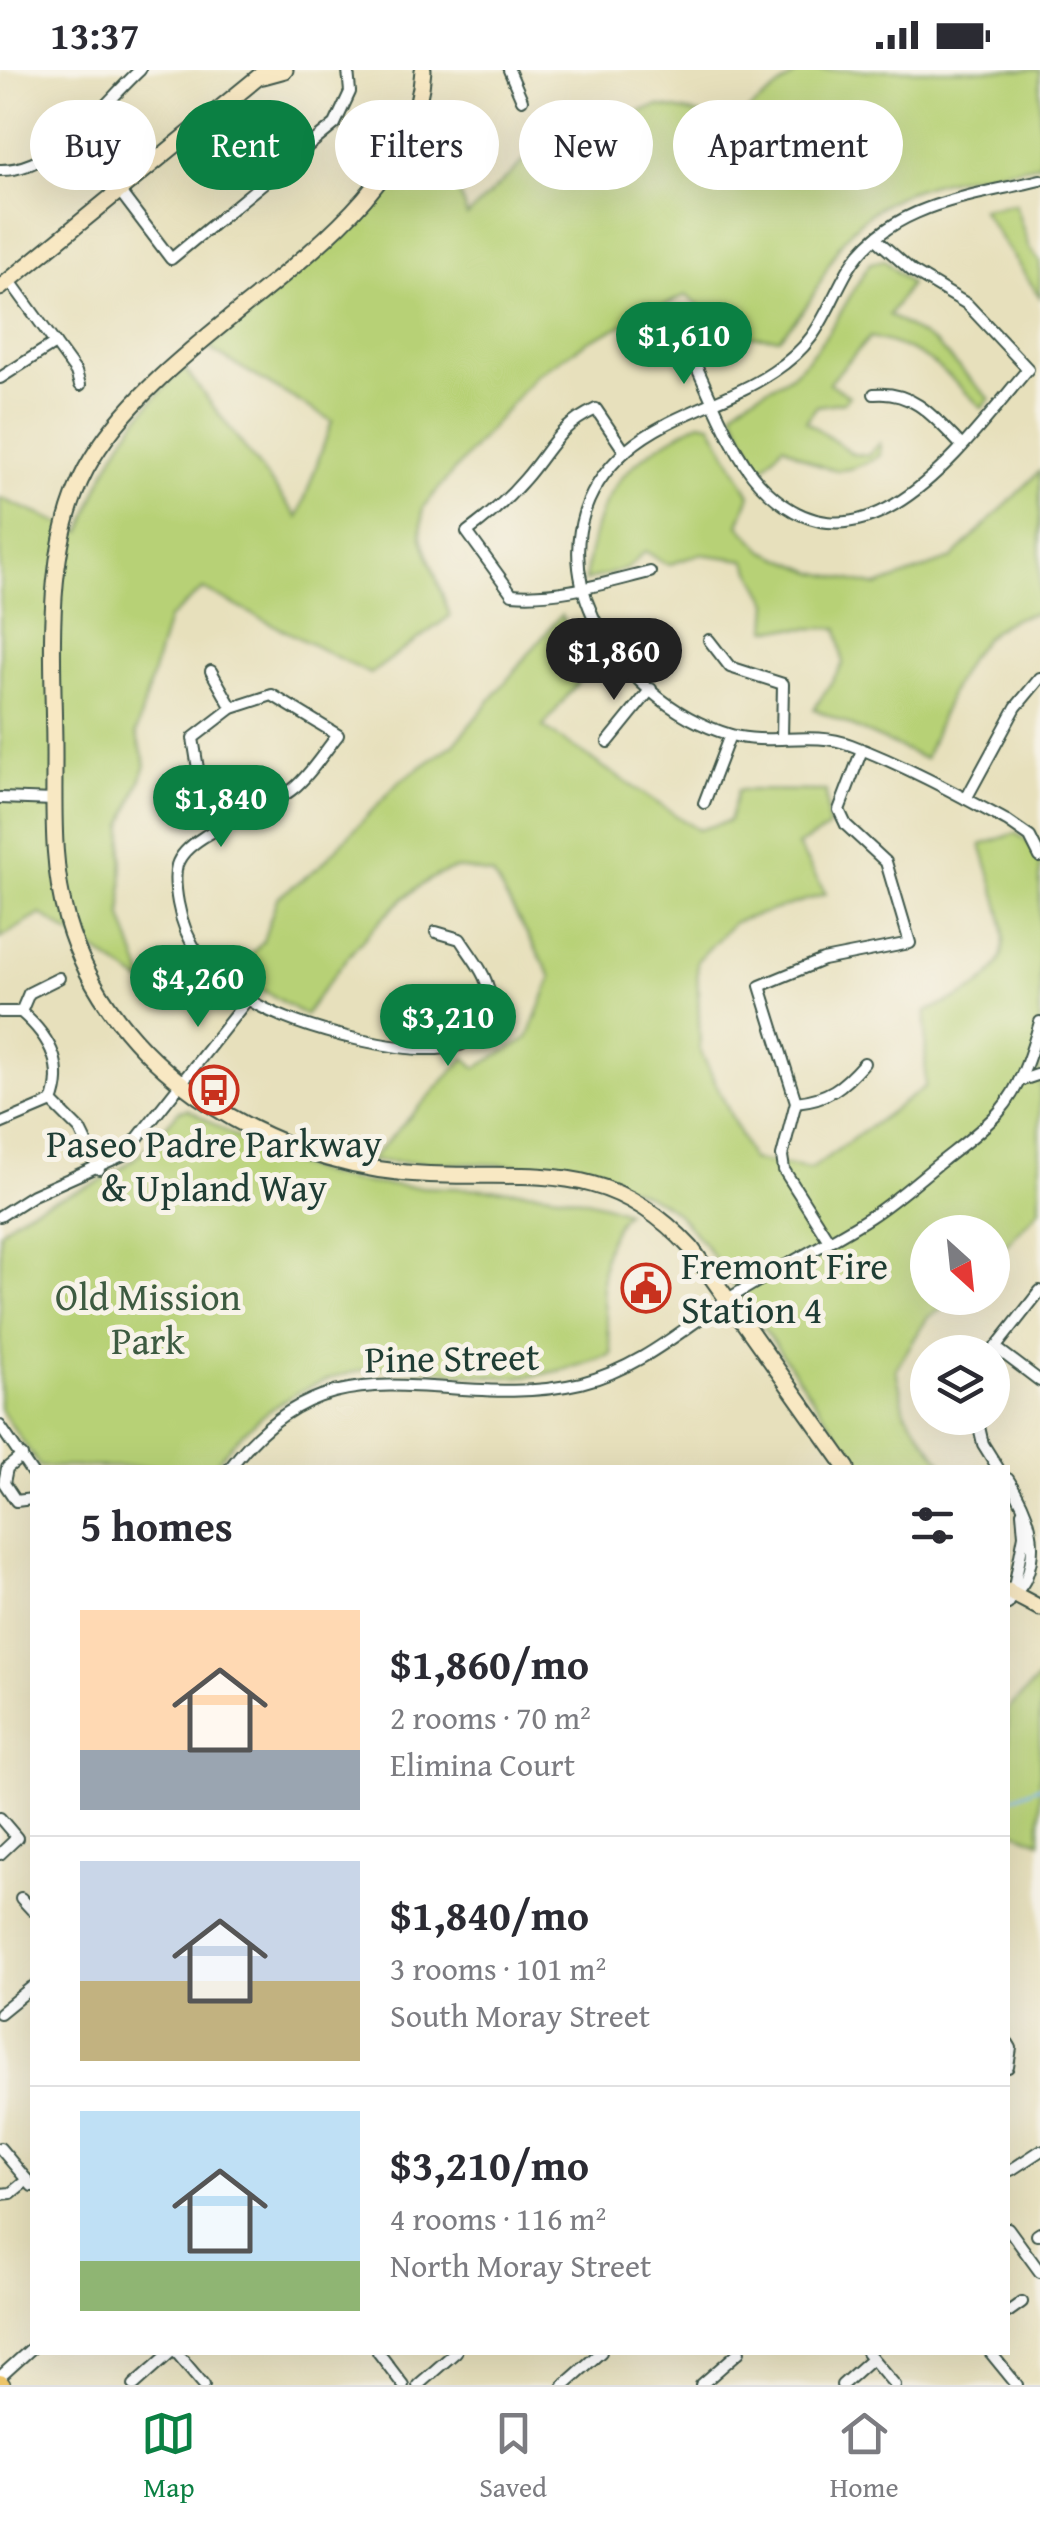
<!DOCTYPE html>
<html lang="en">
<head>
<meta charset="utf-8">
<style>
	:root { --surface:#fff; --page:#f7f7f7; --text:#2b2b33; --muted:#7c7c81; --line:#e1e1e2; --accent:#0b8043 }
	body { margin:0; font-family:"Gentium Book Plus",serif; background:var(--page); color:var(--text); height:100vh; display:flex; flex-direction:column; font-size:38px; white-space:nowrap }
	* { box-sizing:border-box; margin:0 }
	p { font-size:32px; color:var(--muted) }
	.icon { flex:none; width:55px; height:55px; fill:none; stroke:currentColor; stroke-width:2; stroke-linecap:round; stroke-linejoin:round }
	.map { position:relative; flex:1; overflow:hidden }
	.side { position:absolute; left:30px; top:1395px; width:980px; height:890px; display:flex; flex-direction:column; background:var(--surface); border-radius:0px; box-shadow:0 10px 40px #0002 }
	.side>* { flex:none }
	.guide { position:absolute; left:30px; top:30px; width:980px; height:90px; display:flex; gap:20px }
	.needle { width:65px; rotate:153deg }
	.controls { position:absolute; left:910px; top:1145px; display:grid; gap:20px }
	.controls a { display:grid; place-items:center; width:100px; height:100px; border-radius:50%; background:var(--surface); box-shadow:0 10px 40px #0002; font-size:50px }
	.price { position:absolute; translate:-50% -85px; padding:0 22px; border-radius:35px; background:var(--accent); color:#fff; font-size:32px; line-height:65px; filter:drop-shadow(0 2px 5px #0008) }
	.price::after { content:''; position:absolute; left:50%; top:60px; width:30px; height:22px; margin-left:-15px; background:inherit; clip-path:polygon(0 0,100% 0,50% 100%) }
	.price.on { background:#222; color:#fff }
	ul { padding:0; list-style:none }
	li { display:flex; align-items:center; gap:30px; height:250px; padding:0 50px }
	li+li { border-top:2px solid var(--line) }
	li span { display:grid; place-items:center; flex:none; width:280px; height:200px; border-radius:0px; color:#555 }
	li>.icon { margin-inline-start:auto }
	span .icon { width:120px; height:120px; fill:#fffc; stroke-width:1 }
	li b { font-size:42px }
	h2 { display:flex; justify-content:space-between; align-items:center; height:120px; padding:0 50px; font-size:42px }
	.pill { padding:0 35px; border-radius:45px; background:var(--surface); box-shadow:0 10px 40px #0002; font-size:35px; line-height:90px }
	.pill.on { background:var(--accent); color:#fff }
	.status { display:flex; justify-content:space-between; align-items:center; height:70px; padding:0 50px; background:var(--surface); direction:ltr }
	.status svg { height:28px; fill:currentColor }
	.tabs { display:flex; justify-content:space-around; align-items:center; height:140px; border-top:2px solid var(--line); background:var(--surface); font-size:28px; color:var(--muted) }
	.tabs a { display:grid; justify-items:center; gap:5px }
	.tabs .on { color:var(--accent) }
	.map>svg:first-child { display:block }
</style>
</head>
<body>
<div class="status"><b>13:37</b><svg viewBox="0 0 49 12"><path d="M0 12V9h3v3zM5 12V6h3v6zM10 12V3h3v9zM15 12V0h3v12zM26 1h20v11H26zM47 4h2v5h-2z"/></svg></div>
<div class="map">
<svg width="1040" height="2315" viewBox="0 0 1040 2315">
	<rect width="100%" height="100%" fill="#f7f3e8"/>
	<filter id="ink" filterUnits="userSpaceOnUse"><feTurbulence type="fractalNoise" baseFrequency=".01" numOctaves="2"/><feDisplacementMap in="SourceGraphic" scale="20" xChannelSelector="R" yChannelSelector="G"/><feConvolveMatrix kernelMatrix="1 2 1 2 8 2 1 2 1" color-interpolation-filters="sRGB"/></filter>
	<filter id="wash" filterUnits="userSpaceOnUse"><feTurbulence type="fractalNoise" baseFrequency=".0048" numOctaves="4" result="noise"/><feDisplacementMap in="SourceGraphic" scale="40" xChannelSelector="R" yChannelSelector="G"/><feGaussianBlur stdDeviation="2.25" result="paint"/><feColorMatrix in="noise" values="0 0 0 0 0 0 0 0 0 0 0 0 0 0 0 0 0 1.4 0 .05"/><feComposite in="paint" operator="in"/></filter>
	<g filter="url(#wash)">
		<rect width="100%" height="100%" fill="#e7e0bc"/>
		<g fill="#b7d176" stroke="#6b8755" stroke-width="2.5">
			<path d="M801 0H1040V94C970 109 900 106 848 164 831 183 823 211 809 232 801 245 789 256 779 268L731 265 686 225 588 271 536 305 423 437 421 466 450 546 370 604 203 519 168 549 136 663 146 695 123 756 122 847 146 915 41 844 0 868V428L82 462C106 388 128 352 184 298L298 448 332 351 208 278 383 130 406 98 431 42 467 146 552 64 659 36 735 51Z"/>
			<polygon points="1015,134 1029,178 1040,191 1040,227 981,139"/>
			<path d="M884 190 910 214 889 245 936 274 990 329 982 338C941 299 927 280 870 267L829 313 849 326 844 332 817 336 806 351 853 384 868 385 880 373V385C837 412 823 399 783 375L761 401 733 342C746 324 774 319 792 304 826 276 847 229 870 193Z"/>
			<path d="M700 352 711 354 750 425 739 455 764 481 814 502 877 516 951 489 1040 401V543C968 548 948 632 925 689L814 639 843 594 838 558 767 559 769 533 745 490 700 484 668 495 645 481 627 499 585 511C597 420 621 394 700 352Z"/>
			<path d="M561 545 588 599 543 657 698 760 729 751 738 720 826 721 828 758 798 776 826 824 734 852 697 891 700 980 752 1090 811 1099 925 1017 926 941C1032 905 1008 863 981 775L1016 763 1040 781V1139L993 1189 992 1162H928V1228H964L928 1247 896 1299 905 1341 945 1397H861L702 1171C692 1161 682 1146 670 1138 590 1085 462 1096 369 1091L465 988 476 998 528 968 552 907 493 805C482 803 466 797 455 799 402 811 335 901 305 945L234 903 263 871 277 828 320 796 399 712 454 674Z"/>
			<path d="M188 1039C237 1068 287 1098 343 1109 437 1127 537 1107 626 1142 590 1183 604 1234 612 1284 581 1296 549 1306 515 1307 482 1308 450 1300 416 1298 333 1291 261 1333 213 1397H40L0 1338V1162C25 1134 64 1128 97 1113 132 1096 154 1070 179 1041Z"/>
			<polygon points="1040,1607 1040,1772 1008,1759 1008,1639"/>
		</g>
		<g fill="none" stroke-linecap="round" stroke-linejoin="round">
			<polyline stroke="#83bcf4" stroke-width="2.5" points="1008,1730 1040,1716"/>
		</g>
	</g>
	<g filter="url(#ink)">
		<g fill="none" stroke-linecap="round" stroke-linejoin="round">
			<g stroke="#3d5548" stroke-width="14">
				<g id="street">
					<polyline points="509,0 522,30"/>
					<path d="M0 100C56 101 102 35 140 0"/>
					<path d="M1040 110C971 127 888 133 848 200 823 244 820 271 773 302 727 333 670 343 627 380 516 478 613 631 731 665 770 676 812 660 851 675 904 695 957 724 1007 751L1030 767 1040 787"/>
					<polyline points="121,123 171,189 335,54 350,22 348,0"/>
					<polyline points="10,211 76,302 80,315"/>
					<path d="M691 285C709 322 732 384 759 413 862 524 964 374 1028 299L967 234 912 201 876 169"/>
					<polyline points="0,308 55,273"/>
					<path d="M874 324C913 320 935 348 960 374"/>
					<path d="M625 382 596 339C556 358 552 378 525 409 507 430 489 446 467 462L512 524C559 528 605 513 650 502"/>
					<polyline points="709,570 730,597 783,614 782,667"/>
					<polyline points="211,601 232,638"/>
					<polyline points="608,672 651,619"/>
					<polyline points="0,728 54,730"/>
					<polyline points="966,729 1016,637 1040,608"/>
					<polyline points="704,733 730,665"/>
					<path d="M217 759 200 711 193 668 232 638 272 625 338 665C324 682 311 704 294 718 264 743 187 762 177 795 174 806 176 822 178 833 193 921 283 953 360 970 401 979 501 999 489 922 486 903 470 885 460 869L436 862"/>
					<path d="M0 942H21C49 966 66 996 52 1032L0 1054"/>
					<polyline points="21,942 29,923 59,908"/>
					<polyline points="1019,1011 1040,1004"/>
					<polyline points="52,1032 80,1060 99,1099"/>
					<path d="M796 1032C828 1029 843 1017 864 993"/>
					<polyline points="0,1146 33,1125 125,1084 247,930"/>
					<polyline points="829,1171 784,1100 782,1086 796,1032 760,916 823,890 910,873 886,792 846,755 839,740 862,680"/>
					<polyline points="995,1277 1040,1311"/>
					<polyline points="992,1282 1040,1221"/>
					<polyline points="977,1348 983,1374 998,1398"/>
					<polyline points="0,1356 32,1403"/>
					<polyline points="22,1386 7,1398 4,1413 16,1431 32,1429"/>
					<path d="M230 1398C333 1259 447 1345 581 1313 637 1299 678 1263 725 1231 772 1201 823 1177 870 1147 895 1131 918 1110 942 1091 961 1076 983 1060 999 1042 1021 1017 1031 983 1040 952"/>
					<path d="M1008 1409C1028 1440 1040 1472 1026 1508 1022 1518 1013 1524 1008 1534"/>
					<polyline points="1013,1523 1024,1465 1022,1442"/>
					<polyline points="0,1748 17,1768 0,1784"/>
					<polyline points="21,1828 32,1840"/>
					<polyline points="0,1943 32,1917"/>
					<polyline points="1008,1973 1011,1978 1008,1997"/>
					<polyline points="0,2078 32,2116"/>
					<polyline points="1011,2100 1040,2081"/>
					<polyline points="0,2124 11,2123 27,2110"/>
					<polyline points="1008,2158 1040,2202"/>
					<polyline points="1037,2165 1040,2163"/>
					<polyline points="1008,2242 1022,2232"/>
					<polyline points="176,2282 204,2315"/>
					<polyline points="378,2282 403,2315"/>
					<polyline points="867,2282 895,2315"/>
					<polyline points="990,2282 1017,2315"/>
					<polyline points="0,2307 32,2278"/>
					<polyline points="134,2315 171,2282"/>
					<polyline points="418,2315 456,2282"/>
					<polyline points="564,2315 601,2282"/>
					<polyline points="701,2315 739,2282"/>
					<polyline points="842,2315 872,2288"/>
				</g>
			</g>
			<g stroke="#3d5548" stroke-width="19">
				<g id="secondary">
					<path d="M423 0C413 169 166 250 86 399 40 486 55 599 54 694 54 747 52 798 67 850 109 996 263 1090 406 1103 522 1113 602 1081 691 1178L847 1398"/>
					<polyline points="263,6 285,0"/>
					<polyline points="0,218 267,0"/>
					<polyline points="1008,1521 1040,1538"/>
				</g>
			</g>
			<g stroke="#3d5548" stroke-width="21">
				<polyline id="primary" points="0,2314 1,2315"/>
			</g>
			<use href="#street" stroke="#fff" stroke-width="10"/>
			<use href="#secondary" stroke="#f8e8c3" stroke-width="15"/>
			<use href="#primary" stroke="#edc569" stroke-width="18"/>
		</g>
	</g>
	<defs>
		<g id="bus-ring" transform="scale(2.5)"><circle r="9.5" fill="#f7f3e8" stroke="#c8321e" stroke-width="1.5"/><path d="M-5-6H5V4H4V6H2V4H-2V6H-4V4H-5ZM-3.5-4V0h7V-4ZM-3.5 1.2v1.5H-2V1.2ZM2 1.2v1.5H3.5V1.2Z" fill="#c8321e"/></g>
		<g id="civic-ring" transform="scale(2.5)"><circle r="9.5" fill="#f7f3e8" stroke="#c8321e" stroke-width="1.5"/><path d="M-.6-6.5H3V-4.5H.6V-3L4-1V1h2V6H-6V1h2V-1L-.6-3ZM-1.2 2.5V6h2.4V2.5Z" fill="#c8321e"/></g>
	</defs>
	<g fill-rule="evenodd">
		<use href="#bus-ring" x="214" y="1020"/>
		<use href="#civic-ring" x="646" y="1218"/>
	</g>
	<g text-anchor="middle" stroke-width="10" stroke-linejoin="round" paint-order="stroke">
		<g font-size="38" fill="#1f3d34" stroke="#f7f3e8">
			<text x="214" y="1087">Paseo Padre Parkway<tspan x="214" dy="44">&amp; Upland Way</tspan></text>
			<text x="681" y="1209" text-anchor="start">Fremont Fire<tspan x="681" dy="44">Station 4</tspan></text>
		</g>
		<g font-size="38" fill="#3d5b41" stroke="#f7f3e8">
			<text x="148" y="1240">Old Mission<tspan x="148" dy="44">Park</tspan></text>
		</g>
		<g font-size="38" fill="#1f3d34" stroke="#f7f3e8">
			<text transform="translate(452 1288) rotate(-1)" y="13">Pine Street</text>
		</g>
	</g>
</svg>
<div class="controls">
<a><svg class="needle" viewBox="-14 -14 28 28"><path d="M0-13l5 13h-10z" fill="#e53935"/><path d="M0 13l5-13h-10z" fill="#7c7c81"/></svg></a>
<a><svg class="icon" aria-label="layers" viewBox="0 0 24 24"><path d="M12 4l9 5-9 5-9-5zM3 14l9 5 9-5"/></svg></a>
</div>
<b class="price" style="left:684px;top:317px">$1,610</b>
<b class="price on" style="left:614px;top:633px">$1,860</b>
<b class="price" style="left:221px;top:780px">$1,840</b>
<b class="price" style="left:198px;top:960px">$4,260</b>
<b class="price" style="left:448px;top:999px">$3,210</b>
<div class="guide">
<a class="pill">Buy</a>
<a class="pill on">Rent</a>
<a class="pill">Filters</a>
<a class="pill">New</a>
<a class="pill">Apartment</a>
</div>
<section class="side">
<h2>5 homes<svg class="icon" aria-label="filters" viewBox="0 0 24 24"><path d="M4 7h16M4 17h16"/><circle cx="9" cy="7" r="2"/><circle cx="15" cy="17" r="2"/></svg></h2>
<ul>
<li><span style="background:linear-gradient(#ffd9b3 70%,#9aa5b1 0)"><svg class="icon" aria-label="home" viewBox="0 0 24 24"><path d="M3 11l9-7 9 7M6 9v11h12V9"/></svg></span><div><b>$1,860/mo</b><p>2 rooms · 70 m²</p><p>Elimina Court</p></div></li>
<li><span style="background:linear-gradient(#c9d6e8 60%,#c2b280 0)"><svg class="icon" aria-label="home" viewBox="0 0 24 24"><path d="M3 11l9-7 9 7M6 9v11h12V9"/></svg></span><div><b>$1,840/mo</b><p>3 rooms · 101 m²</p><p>South Moray Street</p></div></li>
<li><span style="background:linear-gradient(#bfe0f5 75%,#8fb573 0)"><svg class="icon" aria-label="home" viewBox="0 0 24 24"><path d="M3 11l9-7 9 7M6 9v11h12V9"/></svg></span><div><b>$3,210/mo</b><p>4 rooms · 116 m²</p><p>North Moray Street</p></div></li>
</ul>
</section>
</div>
<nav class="tabs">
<a class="on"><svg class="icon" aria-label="map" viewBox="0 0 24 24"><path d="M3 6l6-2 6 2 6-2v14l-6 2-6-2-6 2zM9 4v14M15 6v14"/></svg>Map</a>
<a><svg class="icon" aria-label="saved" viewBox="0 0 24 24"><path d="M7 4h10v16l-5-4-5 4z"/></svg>Saved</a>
<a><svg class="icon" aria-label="home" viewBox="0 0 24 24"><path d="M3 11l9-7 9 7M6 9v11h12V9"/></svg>Home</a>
</nav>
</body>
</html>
